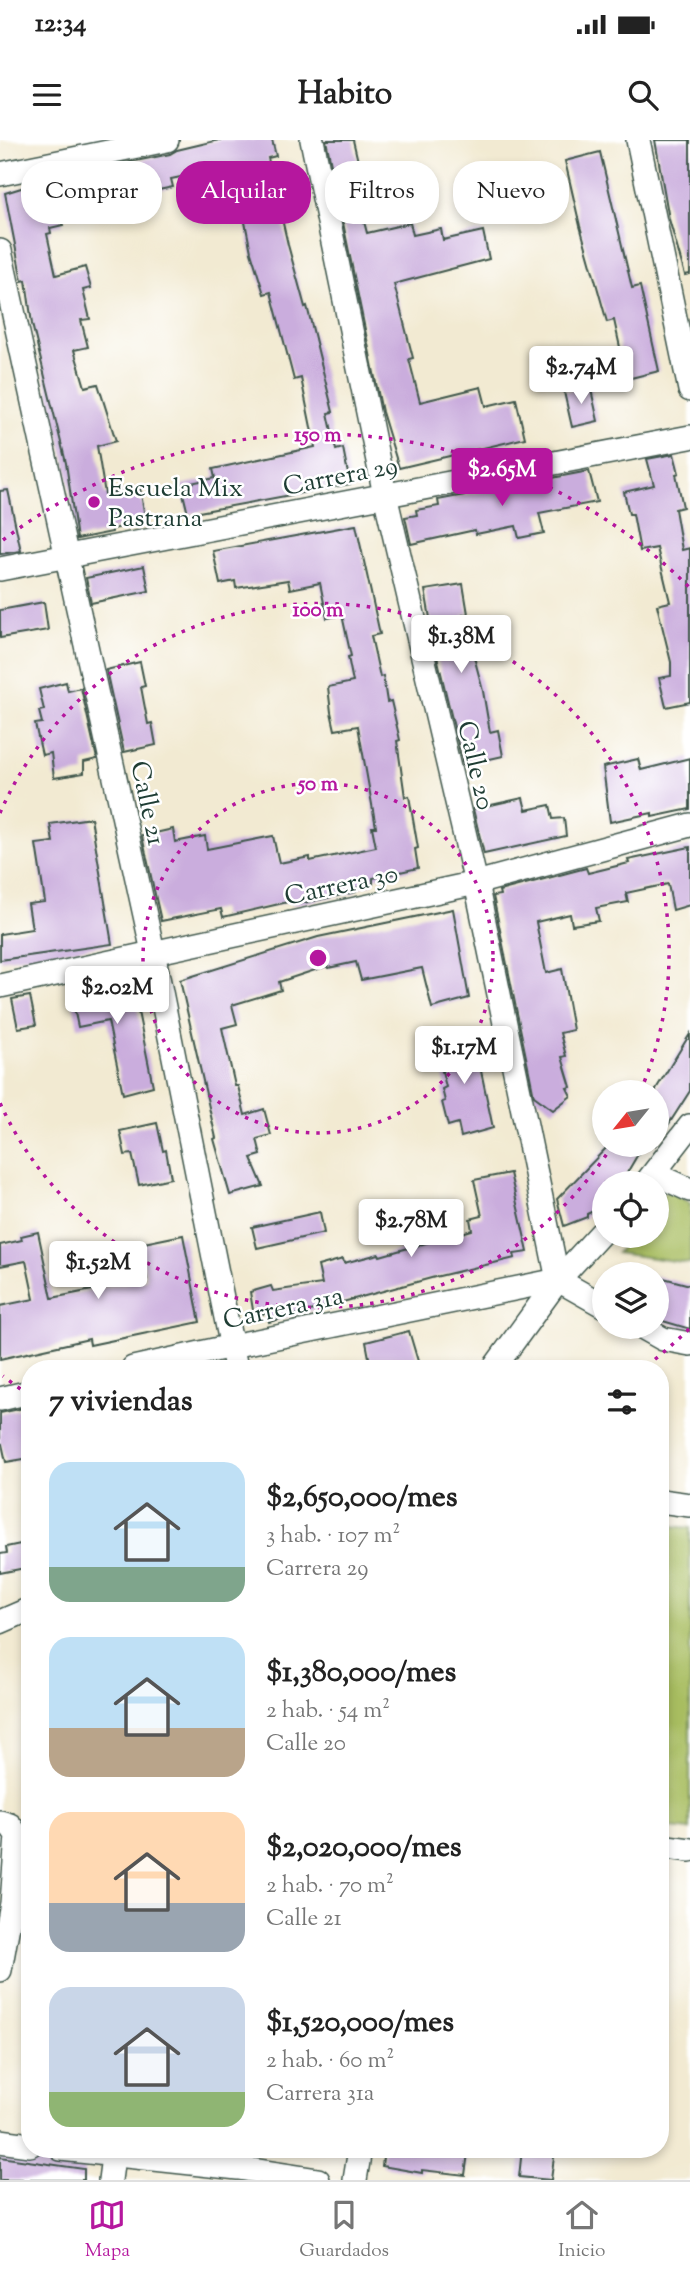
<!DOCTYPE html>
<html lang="es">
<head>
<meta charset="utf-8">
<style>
	:root { --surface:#fff; --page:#f2f2f2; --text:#222; --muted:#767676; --line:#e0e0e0; --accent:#b5179e }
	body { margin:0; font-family:"Sorts Mill Goudy",serif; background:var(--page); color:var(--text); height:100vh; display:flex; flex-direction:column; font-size:26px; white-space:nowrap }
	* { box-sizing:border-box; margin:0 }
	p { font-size:23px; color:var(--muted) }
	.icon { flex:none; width:38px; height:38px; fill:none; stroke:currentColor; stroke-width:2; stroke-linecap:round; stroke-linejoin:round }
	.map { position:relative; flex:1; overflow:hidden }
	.sheet { position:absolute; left:21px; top:1220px; width:648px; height:798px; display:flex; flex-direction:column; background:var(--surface); border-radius:28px; box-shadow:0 4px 10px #0003 }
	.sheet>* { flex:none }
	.top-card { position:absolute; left:21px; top:21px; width:649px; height:63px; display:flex; gap:14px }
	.needle { width:46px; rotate:240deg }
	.controls { position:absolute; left:592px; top:940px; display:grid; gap:14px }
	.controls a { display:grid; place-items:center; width:77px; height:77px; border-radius:50%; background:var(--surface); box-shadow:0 4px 10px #0003; font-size:35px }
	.price { position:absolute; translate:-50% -60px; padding:0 16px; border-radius:7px; background:#fff; color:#222; font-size:23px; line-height:46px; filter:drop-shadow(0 2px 4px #0008) }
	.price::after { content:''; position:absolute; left:50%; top:42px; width:21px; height:16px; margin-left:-10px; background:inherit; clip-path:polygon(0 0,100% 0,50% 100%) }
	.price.on { background:var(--accent); color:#fff }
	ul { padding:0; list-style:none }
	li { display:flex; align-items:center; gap:21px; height:175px; padding:0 28px }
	li span { display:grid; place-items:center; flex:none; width:196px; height:140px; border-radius:21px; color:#555 }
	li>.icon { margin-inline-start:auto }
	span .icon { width:84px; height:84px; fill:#fffc; stroke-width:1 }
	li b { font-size:30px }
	h2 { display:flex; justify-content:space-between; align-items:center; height:84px; padding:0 28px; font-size:30px }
	.pill { padding:0 24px; border-radius:28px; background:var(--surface); box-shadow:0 4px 10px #0003; font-size:24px; line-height:63px }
	.pill.on { background:var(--accent); color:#fff }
	.status { display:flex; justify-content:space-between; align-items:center; height:49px; padding:0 35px; background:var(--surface); direction:ltr }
	.status svg { height:19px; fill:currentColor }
	header { display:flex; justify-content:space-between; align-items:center; height:91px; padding:0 28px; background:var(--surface); font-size:32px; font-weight:800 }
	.tab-bar { display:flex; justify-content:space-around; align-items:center; height:98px; border-top:2px solid var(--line); background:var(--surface); font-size:19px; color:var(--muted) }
	.tab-bar a { display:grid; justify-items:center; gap:4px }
	.tab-bar .on { color:var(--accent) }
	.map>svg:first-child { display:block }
</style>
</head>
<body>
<div class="status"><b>12:34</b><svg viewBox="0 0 49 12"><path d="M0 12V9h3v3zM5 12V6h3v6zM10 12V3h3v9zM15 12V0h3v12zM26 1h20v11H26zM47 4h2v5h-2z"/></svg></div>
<header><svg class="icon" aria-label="menu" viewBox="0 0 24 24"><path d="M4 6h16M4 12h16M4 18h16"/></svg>Habito<svg class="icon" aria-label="search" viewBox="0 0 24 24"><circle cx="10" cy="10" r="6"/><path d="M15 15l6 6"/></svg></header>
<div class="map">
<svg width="690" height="2040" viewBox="0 0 690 2040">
	<rect width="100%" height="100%" fill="#fff"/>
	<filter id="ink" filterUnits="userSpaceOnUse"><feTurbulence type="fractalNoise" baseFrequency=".0143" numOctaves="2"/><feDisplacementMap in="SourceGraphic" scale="14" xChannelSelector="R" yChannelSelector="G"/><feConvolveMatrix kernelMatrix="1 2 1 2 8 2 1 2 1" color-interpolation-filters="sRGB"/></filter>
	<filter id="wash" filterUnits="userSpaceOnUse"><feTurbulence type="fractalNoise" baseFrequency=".00686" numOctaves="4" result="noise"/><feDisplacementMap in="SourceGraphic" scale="28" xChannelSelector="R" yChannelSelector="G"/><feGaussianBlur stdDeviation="1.57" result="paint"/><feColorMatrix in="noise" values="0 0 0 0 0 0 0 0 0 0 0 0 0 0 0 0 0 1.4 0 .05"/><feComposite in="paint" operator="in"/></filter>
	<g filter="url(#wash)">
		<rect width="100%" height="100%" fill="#f2ead2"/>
		<g fill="#a8bd61" stroke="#647d4a" stroke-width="2">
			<polygon points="667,1050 690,1063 690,1123 617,1113 631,1096 656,1096 656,1063"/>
			<polygon points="660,1385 690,1388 690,1690 660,1687"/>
		</g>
		<g id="blocks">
			<g fill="#caaddd">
				<polygon points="219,0 272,0 276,16 268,18 288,105 305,167 307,166 333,272 328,273 336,310 343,308 350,344 188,374 181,345 215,338 213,329 315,307 301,238 294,240 271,152 264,154 251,112 242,67 233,69 224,28 171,39 173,47 149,52 147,46 105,58 106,61 60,71 63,85 50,88 51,93 47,94 56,135 85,127 91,148 83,150 90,179 81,180 88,207 74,210 85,247 98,244 116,301 97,306 105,354 140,348 146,383 112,389 112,392 77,399 66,323 32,184 26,140 22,141 5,53 57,37 170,14 177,10"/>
				<polygon points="326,0 353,0 360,30 351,32 367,93 410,83 413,95 441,89 443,100 483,91 489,119 394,144 413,218 409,219 420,262 481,247 486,266 516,259 525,298 399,328 382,272"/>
				<polygon points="655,0 690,0 690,134 685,135 669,79"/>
				<polygon points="600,12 632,148 640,146 659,231 627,239 614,180 607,182 580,86 565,21"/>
				<polygon points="590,245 598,281 572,287 564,252"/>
				<polygon points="674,314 679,333 676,334 683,367 675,369 682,410 690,408 690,562 666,567 659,538 671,536 671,522 657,465 670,462 657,408 640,411 633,374 629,374 624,352 654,345 647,319"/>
				<polygon points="589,331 597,362 539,373 544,393 519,398 516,386 476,394 475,390 411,404 405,377 417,375 416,370 439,366 438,360"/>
				<polygon points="8,350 21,411 0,414 0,351"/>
				<polygon points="356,385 380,494 371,496 380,537 383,536 387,562 391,561 400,600 397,601 405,657 409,656 418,708 415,709 418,728 373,738 373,744 356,748 356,752 313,761 293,765 292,761 223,777 221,769 161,781 142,696 173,689 175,702 205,696 207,709 273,696 279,723 310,717 310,721 376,707 372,687 376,687 358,586 335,590 331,572 328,547 353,542 348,517 351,516 342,475 327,478 320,443 290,449 288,440 236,448 235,441 220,444 213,411"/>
				<polygon points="144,426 149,451 91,463 86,438"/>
				<polygon points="463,444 468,474 463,475 483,551 490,592 498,590 503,616 463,625 436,512 425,450"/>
				<polygon points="44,462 48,490 0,498 0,470"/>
				<polygon points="140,522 145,546 141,547 148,584 152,583 156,605 124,612 106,530"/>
				<polygon points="66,542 68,551 81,548 97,619 84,622 84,633 54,638 51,613 42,615 35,584 42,583 39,571 44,570 39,549"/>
				<polygon points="690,618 690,669 652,677 652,673 610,682 603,627 638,619 641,630"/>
				<polygon points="523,658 526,670 550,665 553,679 564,678 566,696 484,714 473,669"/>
				<polygon points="91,678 112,804 0,820 0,794 32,789 28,764 45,762 36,704 53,702 50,684"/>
				<polygon points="690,707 690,765 673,770 668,744 626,753 628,762 596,768 599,781 572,785 570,774 536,782 546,833 562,829 573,890 560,893 566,916 562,917 571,947 567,948 571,956 553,970 534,956 493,756 500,755 499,751 586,728 588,733 629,723 628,720"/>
				<polygon points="453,769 469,858 432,868 422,828 361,840 356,822 328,828 327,826 279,842 281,850 232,865 237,884 222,888 235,946 238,946 245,975 264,969 271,995 257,999 261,1015 251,1018 263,1046 230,1055 214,999 216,998 180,840 318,797"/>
				<polygon points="130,832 153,946 123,954 108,881 78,887 70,849 104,842 103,839"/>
				<polygon points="30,856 36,885 18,888 12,859"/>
				<polygon points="473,893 493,988 461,997 458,983 448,986 442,962 445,961 442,949 446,947 435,903"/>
				<polygon points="690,894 690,951 656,1004 656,949"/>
				<polygon points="157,983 163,1011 166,1010 171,1038 139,1045 132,1014 125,1015 120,991"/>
				<polygon points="610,1004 644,1004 621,1043 604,1043 604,1066 587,1074 587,1077 564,1086 557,1059"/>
				<polygon points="510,1033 528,1112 514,1114 515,1118 435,1137 269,1182 267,1173 254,1176 250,1152 271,1146 273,1151 322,1144 318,1126 343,1119 344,1123 379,1114 380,1116 472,1090 470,1079 482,1076 474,1040"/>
				<polygon points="320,1072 324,1093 257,1108 252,1087"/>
				<polygon points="38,1092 52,1158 147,1139 139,1104 183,1095 200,1182 90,1205 89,1199 0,1219 0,1166 34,1159 26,1121 0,1126 0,1105 22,1100 21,1096"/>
				<polygon points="656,1136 690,1145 690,1189 656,1179"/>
				<polygon points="409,1191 420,1228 371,1228 366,1202"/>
				<polygon points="24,1268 30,1318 6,1322 2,1304 0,1305 0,1273"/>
				<polygon points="30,1402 30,1427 0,1433 0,1414 7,1413 6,1407"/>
				<polygon points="384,2009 464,2009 463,2012 468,2013 465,2035 422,2030 422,2033 382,2026"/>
				<polygon points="522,2009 555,2009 551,2040 519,2037"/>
				<polygon points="0,2017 84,2029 84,2040 0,2040"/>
			</g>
		</g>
	</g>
	<g filter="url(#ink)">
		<use href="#blocks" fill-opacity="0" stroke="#3f574c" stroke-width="2"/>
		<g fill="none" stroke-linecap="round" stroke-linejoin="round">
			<g stroke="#3f574c" stroke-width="26">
				<g id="minor">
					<polyline points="312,0 385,355 476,743 558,1140"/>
					<polyline points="638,0 690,250"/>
					<polyline points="0,34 167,0"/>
					<polyline points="0,111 153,812 236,1228"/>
					<polyline points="0,429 690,297"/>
					<polyline points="0,846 476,743 690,685"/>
					<polyline points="655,1034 690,1050"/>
					<polyline points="646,1043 690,986"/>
					<polyline points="640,1186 663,1199 690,1204"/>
					<polyline points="133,1228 232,1206 558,1140 604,1166"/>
					<polyline points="494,1228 558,1140 604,1090"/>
					<polyline points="0,1259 30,1252"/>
					<polyline points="660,1361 690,1365"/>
					<polyline points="0,1482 30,1469"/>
					<polyline points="0,1682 10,1685 17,1695 12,1763 0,1830"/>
					<polyline points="660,1706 690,1710"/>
					<polyline points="0,2001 30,2005"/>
					<polyline points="61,2009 238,2028 318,2040"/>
					<polyline points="110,2040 114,2009"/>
					<polyline points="355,2040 360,2009"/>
				</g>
			</g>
			<use href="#minor" stroke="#fff" stroke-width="23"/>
		</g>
	</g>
	<g fill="none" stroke="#b5179e" stroke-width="3.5" stroke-dasharray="3.5 7">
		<circle cx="318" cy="818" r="175"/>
		<path d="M612 1006A349 349 0 0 1 0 963M0 673A349 349 0 0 1 640 952"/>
		<path d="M689 1189A524 524 0 0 1 644 1228M29 1255A524 524 0 0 1 3 1236M3 400A524 524 0 0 1 689 447"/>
	</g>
	<circle fill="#b5179e" stroke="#fff" stroke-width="2.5" cx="94" cy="362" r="7"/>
	<g text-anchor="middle" stroke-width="5" stroke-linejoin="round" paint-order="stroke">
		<g font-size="26" fill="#1f3d34" stroke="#fff">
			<text transform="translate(340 335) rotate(-11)" y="9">Carrera 29</text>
			<text transform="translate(477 625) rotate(77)" y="9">Calle 20</text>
			<text transform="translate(149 663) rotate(78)" y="9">Calle 21</text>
			<text transform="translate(341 744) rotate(-12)" y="9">Carrera 30</text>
			<text transform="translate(283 1167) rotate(-12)" y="9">Carrera 31a</text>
		</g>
		<g font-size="26" fill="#1f3d34" stroke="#fff" text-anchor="start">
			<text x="108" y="356">Escuela Mix<tspan x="108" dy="30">Pastrana</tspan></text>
		</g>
	</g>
	<circle cx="318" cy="818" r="10" fill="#b5179e" stroke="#fff" stroke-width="3.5"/>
	<g font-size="21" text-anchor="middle" font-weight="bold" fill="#b5179e" stroke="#fff" stroke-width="5" stroke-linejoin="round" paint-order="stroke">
		<text x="318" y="301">150 m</text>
		<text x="318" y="476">100 m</text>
		<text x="318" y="650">50 m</text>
	</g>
</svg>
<div class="controls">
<a><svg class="needle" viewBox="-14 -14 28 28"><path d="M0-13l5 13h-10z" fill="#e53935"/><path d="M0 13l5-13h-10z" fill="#767676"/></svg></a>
<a><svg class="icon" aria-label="locate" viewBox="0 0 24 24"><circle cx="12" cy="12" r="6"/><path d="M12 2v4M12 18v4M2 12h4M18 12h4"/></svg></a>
<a><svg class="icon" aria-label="layers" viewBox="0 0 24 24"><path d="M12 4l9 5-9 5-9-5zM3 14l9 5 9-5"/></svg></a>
</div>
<b class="price" style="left:581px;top:266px">$2.74M</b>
<b class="price on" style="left:502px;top:368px">$2.65M</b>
<b class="price" style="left:461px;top:535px">$1.38M</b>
<b class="price" style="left:117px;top:886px">$2.02M</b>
<b class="price" style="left:464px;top:946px">$1.17M</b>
<b class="price" style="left:411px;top:1119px">$2.78M</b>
<b class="price" style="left:98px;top:1161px">$1.52M</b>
<div class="top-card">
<a class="pill">Comprar</a>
<a class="pill on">Alquilar</a>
<a class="pill">Filtros</a>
<a class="pill">Nuevo</a>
</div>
<section class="sheet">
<h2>7 viviendas<svg class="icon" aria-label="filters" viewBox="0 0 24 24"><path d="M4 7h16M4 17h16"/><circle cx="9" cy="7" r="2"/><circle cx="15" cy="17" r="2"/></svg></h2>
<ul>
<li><span style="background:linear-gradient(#bfe0f5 75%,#7fa58c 0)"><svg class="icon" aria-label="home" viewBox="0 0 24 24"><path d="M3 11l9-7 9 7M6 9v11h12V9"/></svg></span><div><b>$2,650,000/mes</b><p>3 hab. · 107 m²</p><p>Carrera 29</p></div></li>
<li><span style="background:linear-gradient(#bfe0f5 65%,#b9a48a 0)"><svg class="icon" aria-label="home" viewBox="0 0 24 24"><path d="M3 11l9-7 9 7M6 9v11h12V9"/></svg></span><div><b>$1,380,000/mes</b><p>2 hab. · 54 m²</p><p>Calle 20</p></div></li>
<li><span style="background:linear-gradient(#ffd9b3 65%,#9aa5b1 0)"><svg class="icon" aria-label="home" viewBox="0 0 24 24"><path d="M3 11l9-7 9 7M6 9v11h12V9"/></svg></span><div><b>$2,020,000/mes</b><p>2 hab. · 70 m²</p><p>Calle 21</p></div></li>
<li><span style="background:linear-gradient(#c9d6e8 75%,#8fb573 0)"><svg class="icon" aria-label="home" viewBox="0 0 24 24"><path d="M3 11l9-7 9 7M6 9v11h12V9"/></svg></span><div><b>$1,520,000/mes</b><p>2 hab. · 60 m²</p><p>Carrera 31a</p></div></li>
</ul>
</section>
</div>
<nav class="tab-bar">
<a class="on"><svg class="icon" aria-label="map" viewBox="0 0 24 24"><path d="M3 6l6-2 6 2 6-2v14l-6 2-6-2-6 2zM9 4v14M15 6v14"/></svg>Mapa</a>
<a><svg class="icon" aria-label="saved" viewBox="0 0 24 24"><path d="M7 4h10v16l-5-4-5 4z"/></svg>Guardados</a>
<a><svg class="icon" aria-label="home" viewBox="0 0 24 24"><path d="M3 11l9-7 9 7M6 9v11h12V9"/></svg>Inicio</a>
</nav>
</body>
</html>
